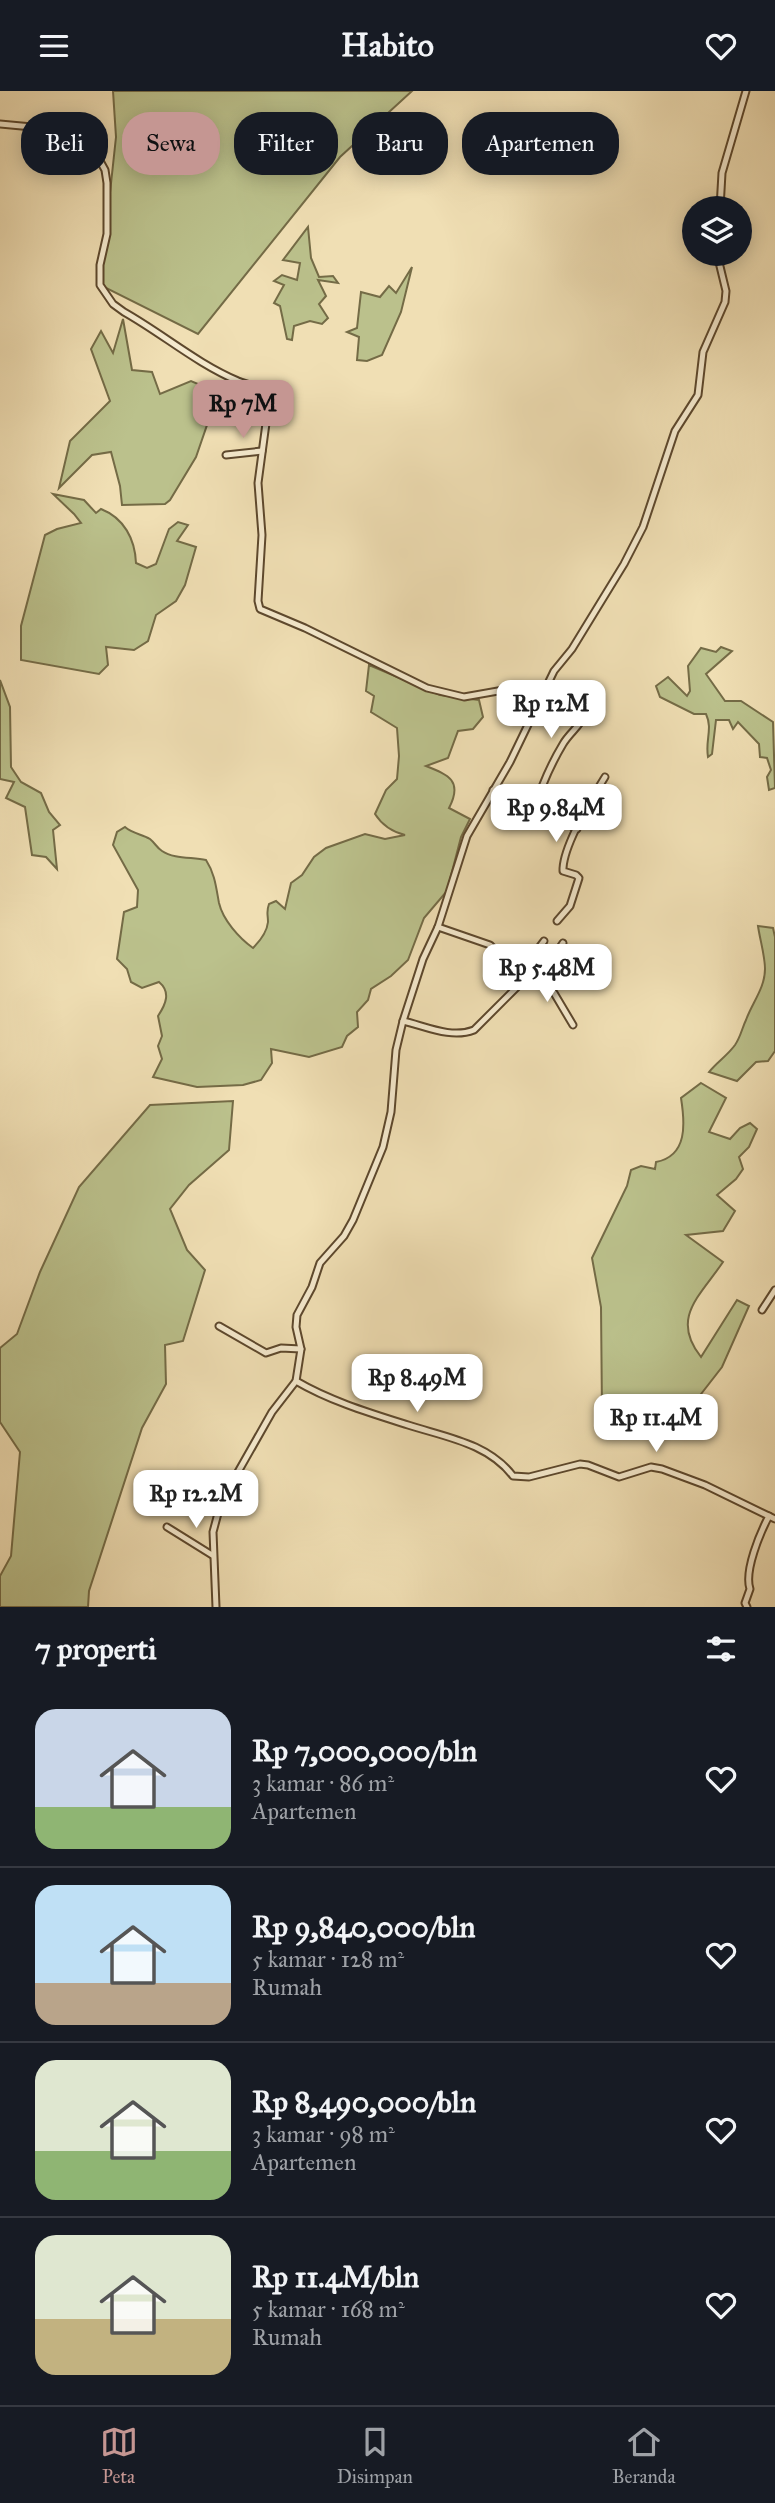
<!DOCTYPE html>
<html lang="id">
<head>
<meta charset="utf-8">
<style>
	:root { --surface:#171b24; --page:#20242c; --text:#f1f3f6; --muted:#9ea1a6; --line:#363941; --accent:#c59692 }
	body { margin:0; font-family:"IM FELL Great Primer",serif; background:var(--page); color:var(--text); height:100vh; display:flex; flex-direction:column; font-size:26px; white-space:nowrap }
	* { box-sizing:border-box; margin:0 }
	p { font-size:23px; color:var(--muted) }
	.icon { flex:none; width:38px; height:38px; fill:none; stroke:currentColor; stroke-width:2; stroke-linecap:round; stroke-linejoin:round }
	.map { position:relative; height:1516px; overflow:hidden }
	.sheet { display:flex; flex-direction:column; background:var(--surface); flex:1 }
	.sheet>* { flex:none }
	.top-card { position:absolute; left:21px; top:21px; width:733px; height:63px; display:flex; gap:14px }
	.fabs { position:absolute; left:682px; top:105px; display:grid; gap:14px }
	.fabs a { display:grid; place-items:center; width:70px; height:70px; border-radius:50%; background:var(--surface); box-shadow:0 4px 18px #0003; font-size:35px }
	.price { position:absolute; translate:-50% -60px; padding:0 16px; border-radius:14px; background:#fff; color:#222; font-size:23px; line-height:46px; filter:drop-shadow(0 2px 4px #0008) }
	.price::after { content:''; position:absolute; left:50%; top:42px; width:21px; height:16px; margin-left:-10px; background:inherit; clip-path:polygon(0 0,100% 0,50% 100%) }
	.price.selected { background:var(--accent); color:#111 }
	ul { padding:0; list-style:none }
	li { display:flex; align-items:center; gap:21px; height:175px; padding:0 35px }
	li+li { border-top:2px solid var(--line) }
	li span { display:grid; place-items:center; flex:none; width:196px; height:140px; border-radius:21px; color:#555 }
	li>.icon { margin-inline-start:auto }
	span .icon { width:84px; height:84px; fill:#fffc; stroke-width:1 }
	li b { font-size:30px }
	h2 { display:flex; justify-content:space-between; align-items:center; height:84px; padding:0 35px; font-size:30px }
	.pill { padding:0 24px; border-radius:28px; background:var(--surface); box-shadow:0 4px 18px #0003; font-size:24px; line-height:63px }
	.pill.selected { background:var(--accent); color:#111 }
	header { display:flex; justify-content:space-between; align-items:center; height:91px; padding:0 35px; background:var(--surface); font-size:32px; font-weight:800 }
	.dock { display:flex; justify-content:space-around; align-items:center; height:98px; border-top:2px solid var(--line); background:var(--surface); font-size:19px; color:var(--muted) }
	.dock a { display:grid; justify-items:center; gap:4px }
	.dock .selected { color:var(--accent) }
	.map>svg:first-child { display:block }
</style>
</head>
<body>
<header><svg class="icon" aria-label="menu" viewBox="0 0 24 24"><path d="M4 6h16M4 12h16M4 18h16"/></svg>Habito<svg class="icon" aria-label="heart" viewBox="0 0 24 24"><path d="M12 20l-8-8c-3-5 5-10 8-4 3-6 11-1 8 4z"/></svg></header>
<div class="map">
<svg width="775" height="1516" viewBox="0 0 775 1516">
	<rect width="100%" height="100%" fill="#f0dfb4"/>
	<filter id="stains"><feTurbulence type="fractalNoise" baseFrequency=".00286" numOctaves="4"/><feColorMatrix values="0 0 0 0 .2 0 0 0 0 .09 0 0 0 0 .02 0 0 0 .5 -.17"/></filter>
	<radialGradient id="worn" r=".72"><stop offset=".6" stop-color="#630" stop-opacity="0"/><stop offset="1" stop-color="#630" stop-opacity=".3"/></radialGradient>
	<g fill="#bbc18c" stroke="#746b46" stroke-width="2">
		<polygon points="113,0 412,0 340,66 198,243 100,194 116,46"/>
		<polygon points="308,136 311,167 319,186 333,185 338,192 318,189 326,205 319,213 328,227 322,233 310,230 294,235 292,249 287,248 280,215 274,212 284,194 274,190 282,184 297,189 300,172 283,169"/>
		<polygon points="412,176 401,221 382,264 367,270 357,269 359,246 347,241 357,237 361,201 380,206 389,195 396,202"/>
		<polygon points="123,228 132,279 152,281 160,303 191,290 205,296 207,334 196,366 170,409 165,413 122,414 120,395 111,361 92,364 59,397 70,350 110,310 91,258 101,240 113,262"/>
		<path d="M53 403 84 409 96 422 101 418C124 427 135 448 136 472L147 477 156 473 169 438 178 431 188 434 177 450 196 456 185 494 176 510 156 524 148 550 134 559 106 556 108 574 99 583 21 569V535L45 444 57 438 81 432 74 423Z"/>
		<path d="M721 556 732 560 706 583 725 610H741L773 631 775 697 769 699 767 686 771 679 767 667 760 666 759 653 738 631 733 638 729 629H716L712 663 708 666C705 649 713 638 706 623H694L660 606 656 595 668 586 687 605 690 600 688 575 701 557 716 561Z"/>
		<path d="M369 574 440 604 479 609 483 626 473 638 458 640 448 667 426 675C449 684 463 690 449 717L470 728 461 746 447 800 424 827 408 869 391 885 371 898 368 909 357 921 358 936 347 945 342 956 309 966 271 958 272 972 261 989 243 994 197 996 153 986 162 968 158 955 162 945 158 925C166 913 171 901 159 891L142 897 131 891 127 878 117 868 124 821 137 816 138 799 113 754 117 741 125 736C133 743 142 743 150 748 155 752 157 757 162 760 174 768 192 766 206 769 215 783 216 796 219 812 223 829 239 847 253 857 260 850 267 841 268 831 268 823 266 821 269 813L276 810 285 818 291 792 302 784 314 766 326 757 365 743 385 748 405 744C393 741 382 734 375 723L386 699 397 688 399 665 397 637 371 621 374 605 366 600Z"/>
		<polygon points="0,589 10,616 11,676 21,691 41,702 49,721 60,734 53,739 57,778 46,766 32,764 25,716 6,707 14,691 0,688"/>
		<path d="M758 835 773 837 775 846V960L768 970 756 971 737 990 709 981C717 971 728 964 735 954 741 945 742 937 746 929 752 912 765 897 765 878 765 865 760 849 758 835Z"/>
		<path d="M701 992 726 1007 709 1041 730 1048 740 1037 750 1032 757 1038 749 1056 739 1066 743 1078 736 1088 717 1104 735 1120 723 1140 686 1144 723 1171C700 1205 670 1227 701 1266L737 1209 749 1215 722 1276 694 1312 666 1311 624 1323 602 1321 601 1216 592 1167 627 1095 631 1079 641 1075 655 1078 656 1071C688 1065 685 1032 681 1007Z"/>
		<polygon points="233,1010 229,1059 189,1094 170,1118 187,1159 205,1179 183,1250 165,1254 166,1293 142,1337 89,1500 88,1516 0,1516 0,1485 11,1465 20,1361 0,1331 0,1257 17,1243 40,1181 79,1096 150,1014"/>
	</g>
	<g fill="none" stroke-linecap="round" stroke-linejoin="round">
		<g stroke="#5d482d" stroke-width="9">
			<g id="minor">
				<path d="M0 33 64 39 95 61 105 79 107 92V143L100 174V194L113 213 124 221C163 243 196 272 238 290 251 295 263 295 269 310L258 392 262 444 258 510 260 518 305 537 427 597 464 606 515 597 544 601"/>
				<polyline points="720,117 722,82 746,0"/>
				<polyline points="226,364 262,360"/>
				<polyline points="493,699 528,719 544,721 577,738"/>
				<path d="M534 719C541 696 551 673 563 653 570 641 581 635 586 621L582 616 584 608 594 595"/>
				<path d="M557 830 570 815 579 787 576 784 563 780C562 756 592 707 605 686"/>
				<polyline points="438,836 490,854 502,866 554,902 573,934"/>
				<polyline points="523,878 544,850"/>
				<polyline points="538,889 563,852"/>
				<path d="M403 930C425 935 451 948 474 939L530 883"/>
				<polyline points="762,1219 775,1199"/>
				<polyline points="219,1235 266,1262 281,1257 301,1258"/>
				<path d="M296 1290C330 1310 370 1322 408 1334 445 1346 488 1352 513 1385L529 1386 580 1373 588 1374 619 1386 651 1376 662 1378 705 1394 775 1428"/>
				<polyline points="167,1436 212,1464"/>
				<polyline points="216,1516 213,1441 221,1411 272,1321 296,1290 301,1258 296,1236 297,1224 312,1196 320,1172 344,1145 353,1129 383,1056 391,1021 396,959 403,930 423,868 438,836 467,745 510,671 554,580 572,558 624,473 643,436 675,340 698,304 703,261 725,211 726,200 717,163"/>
				<path d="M747 1516 745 1512 750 1498C744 1480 760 1442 769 1425"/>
			</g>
		</g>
		<use href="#minor" stroke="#f5eace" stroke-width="5"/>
	</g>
	<rect width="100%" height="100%" filter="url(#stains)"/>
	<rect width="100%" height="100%" fill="url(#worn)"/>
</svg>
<div class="fabs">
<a><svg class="icon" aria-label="layers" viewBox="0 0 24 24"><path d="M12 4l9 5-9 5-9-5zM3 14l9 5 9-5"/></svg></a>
</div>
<b class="price selected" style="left:243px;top:349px">Rp 7M</b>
<b class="price" style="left:551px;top:649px">Rp 12M</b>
<b class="price" style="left:556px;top:753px">Rp 9.84M</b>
<b class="price" style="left:547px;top:913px">Rp 5.48M</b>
<b class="price" style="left:417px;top:1323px">Rp 8.49M</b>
<b class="price" style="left:656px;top:1363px">Rp 11.4M</b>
<b class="price" style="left:196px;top:1439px">Rp 12.2M</b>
<div class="top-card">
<a class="pill">Beli</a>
<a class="pill selected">Sewa</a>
<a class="pill">Filter</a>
<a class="pill">Baru</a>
<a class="pill">Apartemen</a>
</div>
</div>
<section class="sheet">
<h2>7 properti<svg class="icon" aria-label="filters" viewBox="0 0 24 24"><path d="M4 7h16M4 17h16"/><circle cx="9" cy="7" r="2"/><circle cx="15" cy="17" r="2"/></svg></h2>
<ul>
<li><span style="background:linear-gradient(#c9d6e8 70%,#8fb573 0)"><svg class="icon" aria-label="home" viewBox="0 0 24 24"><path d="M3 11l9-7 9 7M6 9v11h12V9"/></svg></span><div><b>Rp 7,000,000/bln</b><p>3 kamar · 86 m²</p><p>Apartemen</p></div><svg class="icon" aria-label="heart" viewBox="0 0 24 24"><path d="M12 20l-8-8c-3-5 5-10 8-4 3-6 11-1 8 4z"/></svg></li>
<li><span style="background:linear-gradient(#bfe0f5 70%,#b9a48a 0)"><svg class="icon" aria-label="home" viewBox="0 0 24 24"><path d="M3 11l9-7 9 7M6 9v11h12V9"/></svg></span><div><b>Rp 9,840,000/bln</b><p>5 kamar · 128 m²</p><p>Rumah</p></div><svg class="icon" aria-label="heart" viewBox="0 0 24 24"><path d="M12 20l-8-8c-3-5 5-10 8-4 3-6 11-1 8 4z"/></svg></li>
<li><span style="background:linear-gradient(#dfe7d0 65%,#8fb573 0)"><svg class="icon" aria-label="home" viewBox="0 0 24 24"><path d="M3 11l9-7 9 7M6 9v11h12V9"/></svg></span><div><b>Rp 8,490,000/bln</b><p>3 kamar · 98 m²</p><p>Apartemen</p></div><svg class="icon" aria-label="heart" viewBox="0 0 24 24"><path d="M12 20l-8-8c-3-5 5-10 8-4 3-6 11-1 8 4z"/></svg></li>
<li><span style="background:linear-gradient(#dfe7d0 60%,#c2b280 0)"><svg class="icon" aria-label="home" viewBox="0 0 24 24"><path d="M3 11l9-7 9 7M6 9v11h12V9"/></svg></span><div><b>Rp 11.4M/bln</b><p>5 kamar · 168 m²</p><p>Rumah</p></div><svg class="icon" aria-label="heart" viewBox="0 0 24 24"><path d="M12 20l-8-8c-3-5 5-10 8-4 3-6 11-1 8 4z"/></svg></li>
</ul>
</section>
<nav class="dock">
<a class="selected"><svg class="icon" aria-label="map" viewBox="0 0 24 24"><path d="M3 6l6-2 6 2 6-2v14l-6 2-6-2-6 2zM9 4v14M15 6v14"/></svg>Peta</a>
<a><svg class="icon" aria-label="saved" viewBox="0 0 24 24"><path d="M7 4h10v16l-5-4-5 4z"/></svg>Disimpan</a>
<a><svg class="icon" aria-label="home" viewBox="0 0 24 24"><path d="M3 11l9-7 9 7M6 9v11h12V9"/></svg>Beranda</a>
</nav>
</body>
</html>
